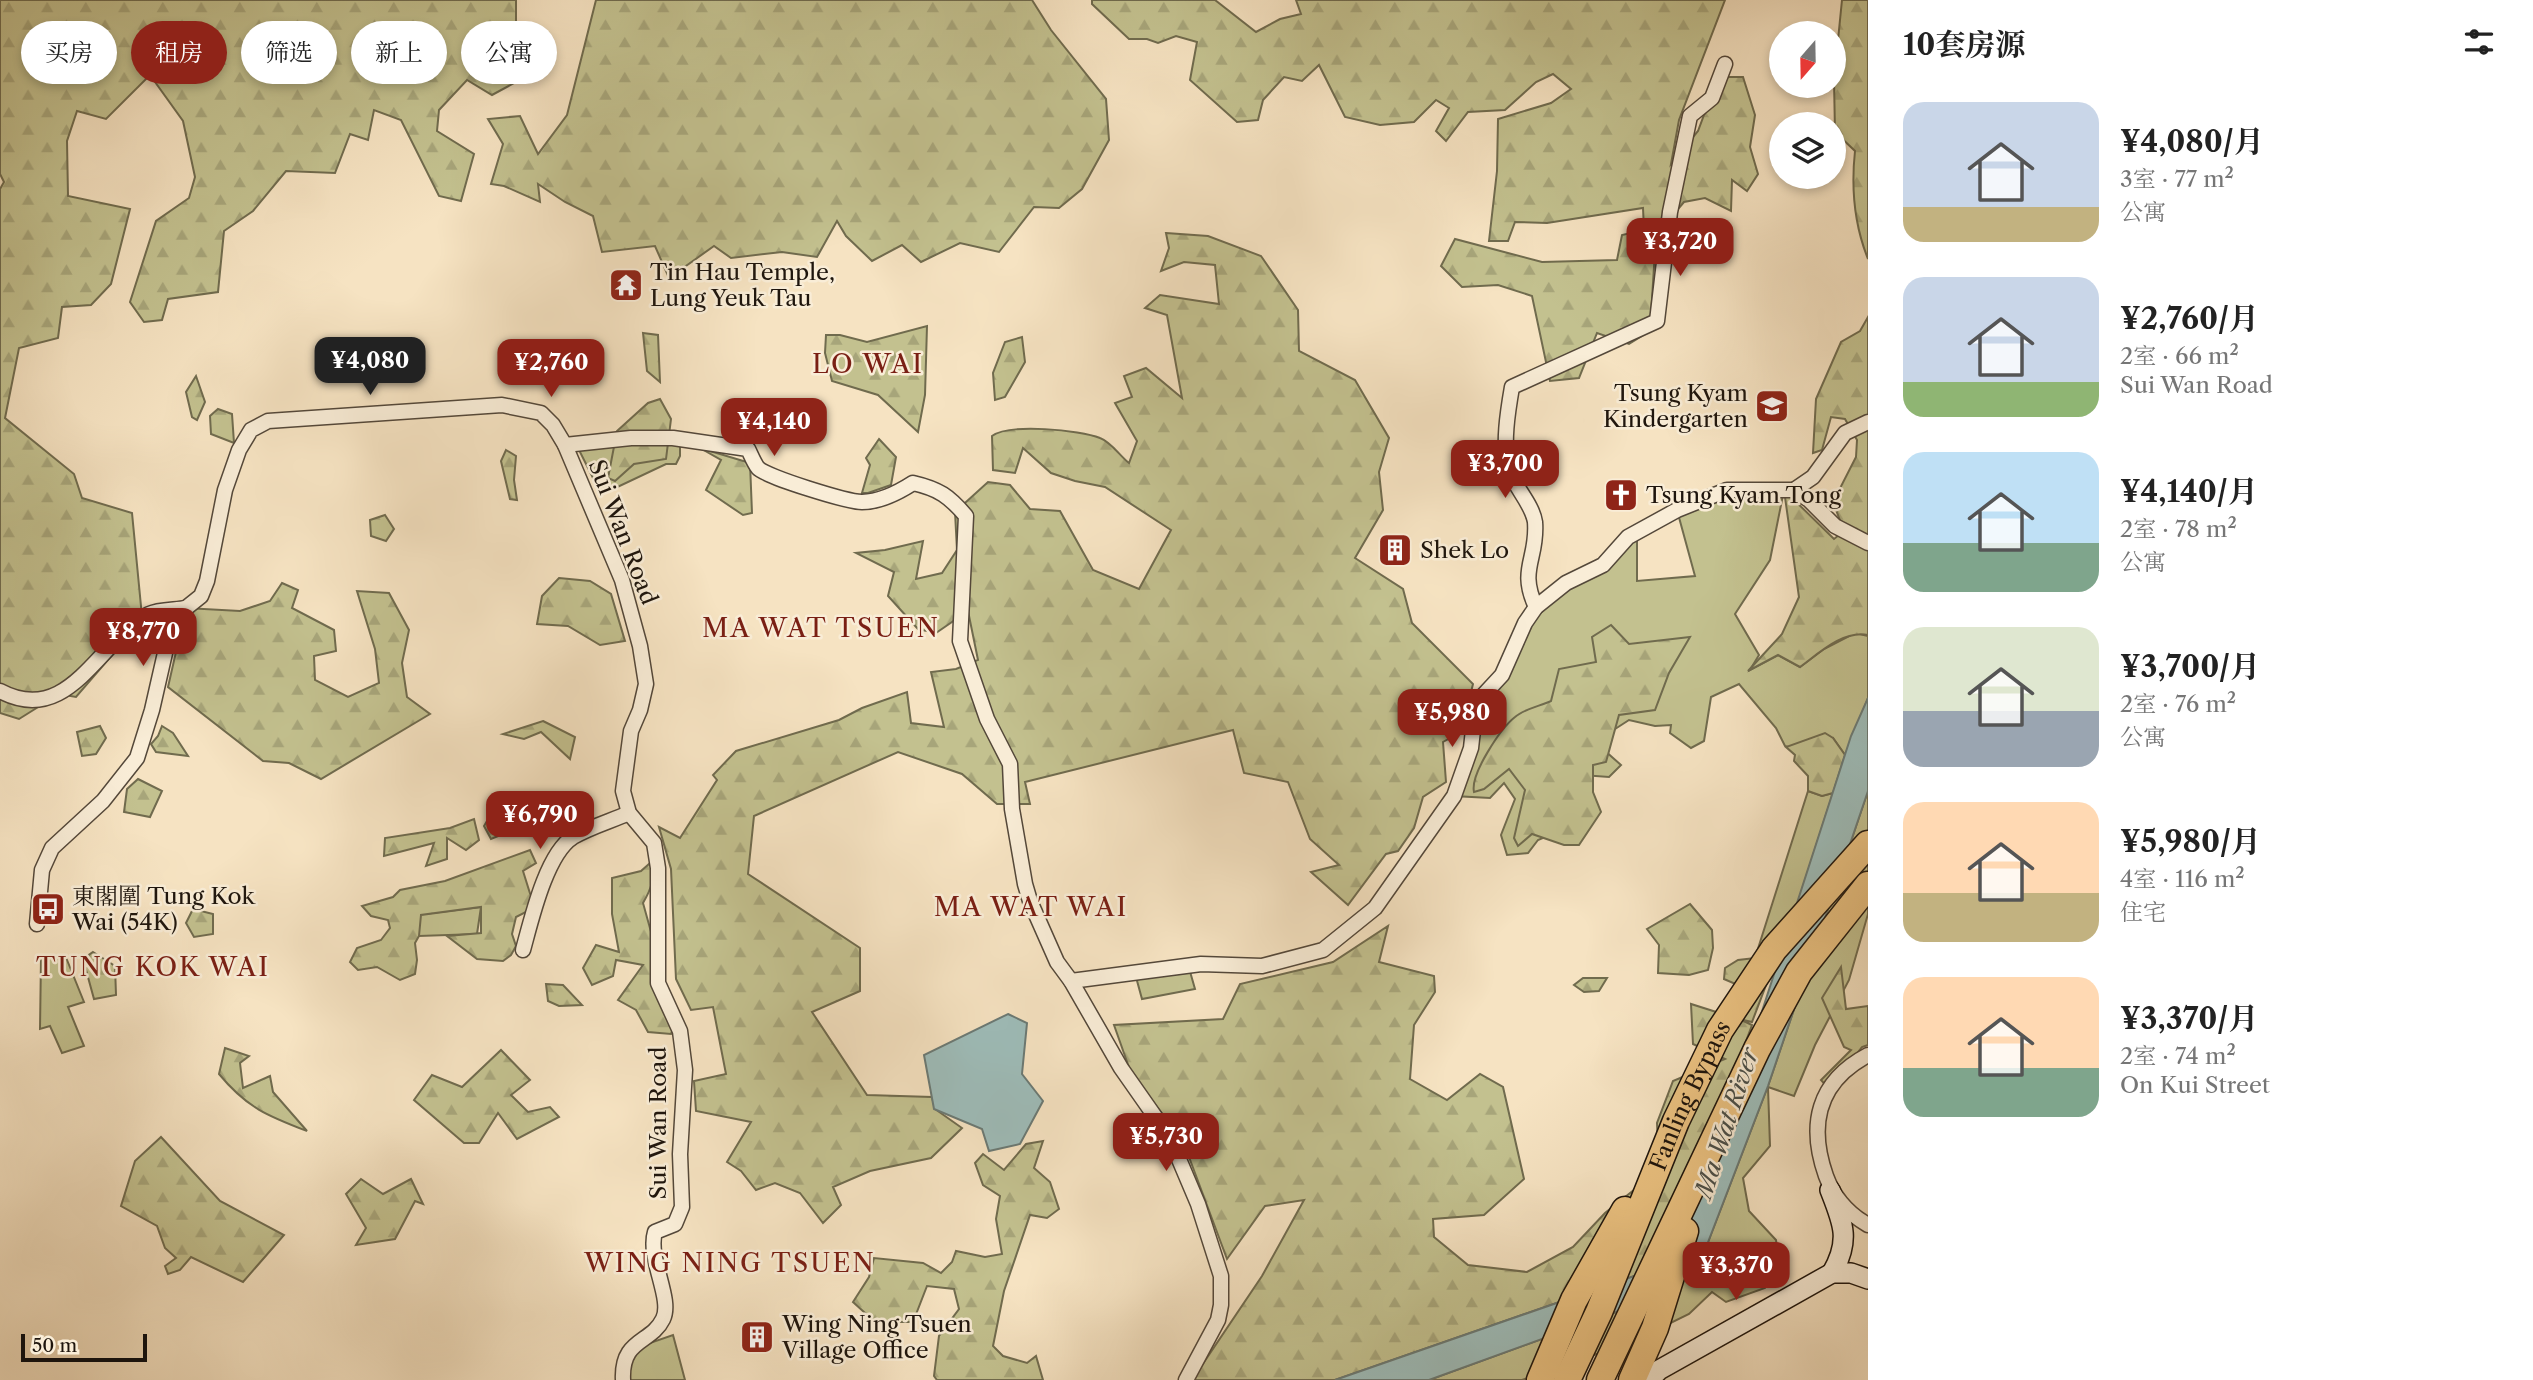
<!DOCTYPE html>
<html lang="zh">
<head>
<meta charset="utf-8">
<style>
	:root { --surface:#fff; --page:#f2f2f2; --text:#222; --muted:#767676; --accent:#8f2418 }
	body { margin:0; font-family:"Libre Caslon Text","Noto Serif SC",serif; background:var(--page); color:var(--text); height:100vh; display:flex; flex-direction:column; font-size:26px; white-space:nowrap }
	* { box-sizing:border-box; margin:0 }
	p { font-size:23px; color:var(--muted) }
	.icon { flex:none; width:38px; height:38px; fill:none; stroke:currentColor; stroke-width:2; stroke-linecap:round; stroke-linejoin:round }
	.map { position:relative; flex:1; overflow:hidden }
	.sheet { display:flex; flex-direction:column; background:var(--surface); width:665px }
	.sheet>* { flex:none }
	.guide { position:absolute; left:21px; top:21px; width:665px; height:63px; display:flex; gap:14px }
	.needle { width:46px; rotate:200deg }
	.tools { position:absolute; left:1769px; top:21px; display:grid; gap:14px }
	.tools a { display:grid; place-items:center; width:77px; height:77px; border-radius:50%; background:var(--surface); box-shadow:0 4px 10px #0003; font-size:35px }
	.scale { position:absolute; left:21px; bottom:18px; width:126px; box-sizing:border-box; padding-left:7px; border:4px solid #1e150d; border-top:0; font-size:19px; line-height:24px; white-space:nowrap; color:#1e150d; -webkit-text-stroke:5px #f9edd7; paint-order:stroke }
	.price { position:absolute; translate:-50% -60px; padding:0 16px; border-radius:14px; background:var(--accent); color:#fff; font-size:23px; line-height:46px; filter:drop-shadow(0 2px 4px #0008) }
	.price::after { content:''; position:absolute; left:50%; top:42px; width:21px; height:16px; margin-left:-10px; background:inherit; clip-path:polygon(0 0,100% 0,50% 100%) }
	.price.selected { background:#222; color:#fff }
	ul { padding:0; list-style:none }
	li { display:flex; align-items:center; gap:21px; height:175px; padding:0 35px }
	li span { display:grid; place-items:center; flex:none; width:196px; height:140px; border-radius:21px; color:#555 }
	li>.icon { margin-inline-start:auto }
	span .icon { width:84px; height:84px; fill:#fffc; stroke-width:1 }
	li b { font-size:30px }
	h2 { display:flex; justify-content:space-between; align-items:center; height:84px; padding:0 35px; font-size:30px }
	.pill { padding:0 24px; border-radius:32px; background:var(--surface); box-shadow:0 4px 10px #0003; font-size:24px; line-height:63px }
	.pill.selected { background:var(--accent); color:#fff }
	main { display:flex; flex:1; min-height:0 }
	.map>svg:first-child { display:block }
</style>
</head>
<body>
<main>
<div class="map">
<svg width="1868" height="1380" viewBox="0 0 1868 1380">
	<defs>
		<pattern id="forest-firs" width="22" height="20" patternUnits="userSpaceOnUse" patternTransform="scale(1.75)"><rect width="22" height="20" fill="#c3c18f"/><path d="M5 1l3.5 6h-7zM16 11l3.5 6h-7z" fill="#a7a57a"/></pattern>
	</defs>
	<rect width="100%" height="100%" fill="#f6e3c2"/>
	<filter id="stains"><feTurbulence type="fractalNoise" baseFrequency=".00286" numOctaves="4"/><feColorMatrix values="0 0 0 0 .2 0 0 0 0 .09 0 0 0 0 .02 0 0 0 .5 -.17"/></filter>
	<radialGradient id="worn" r=".72"><stop offset=".6" stop-color="#630" stop-opacity="0"/><stop offset="1" stop-color="#630" stop-opacity=".3"/></radialGradient>
	<g fill="#c3c18f" stroke="#706b4e" stroke-width="2">
		<polygon points="680,443 680,456 676,464 666,464 609,491 600,492 578,448"/>
		<polygon points="1727,490 1784,490 1770,560 1735,614 1759,655 1750,670 1778,655 1800,667 1824,649 1855,633 1868,636 1868,698 1845,755 1833,738 1800,751 1785,746 1776,728 1739,684 1711,697 1704,741 1691,748 1670,733 1671,725 1655,726 1629,720 1595,742 1621,765 1609,777 1582,775 1557,832 1538,840 1528,853 1507,855 1501,835 1515,799 1504,783 1490,798 1454,796 1476,703 1536,607 1637,532 1637,581 1695,576 1677,510"/>
		<polygon points="1808,791 1822,796 1833,793 1797,905 1755,958"/>
		<polygon points="1868,791 1868,914 1849,980 1815,1045 1794,1096 1768,1087 1770,1146 1743,1178 1749,1211 1776,1240 1780,1268 1765,1288 1726,1302 1712,1292 1689,1314 1634,1341 1522,1380 1429,1380 1616,1312 1700,1263 1768,1086"/>
		<polygon points="481,907 477,934 419,936 416,915"/>
		<polygon points="65,955 84,1002 68,1007 84,1046 62,1053 50,1026 40,1029 41,958"/>
		<polygon points="1189,968 1195,989 1142,999 1136,977"/>
		<polygon points="673,1335 685,1380 628,1380 629,1362 644,1345"/>
	</g>
	<g fill="url(#forest-firs)" stroke="#706b4e" stroke-width="2">
		<polygon points="0,0 516,0 516,82 492,95 467,80 439,110 437,131 474,154 461,201 439,196 401,120 374,110 368,140 350,134 335,173 286,171 253,211 224,231 218,292 168,299 162,320 144,322 130,302 156,221 189,198 195,177 183,121 150,75 106,119 77,111 67,141 68,196 130,209 111,284 91,305 62,307 58,338 19,348 5,418 74,474 82,498 132,513 143,627 129,649 119,647 76,697 59,694 19,719 0,713 0,189 4,182 0,174"/>
		<polygon points="596,0 1032,0 1051,30 1106,99 1109,140 1082,189 1059,208 1034,207 999,252 960,243 921,262 902,245 872,261 846,236 837,221 817,257 782,252 731,258 714,246 669,278 655,246 602,252 593,216 565,202 538,184 540,202 504,186 491,184 503,144 488,119 520,116 538,154 567,115"/>
		<polygon points="1092,0 1215,0 1256,32 1280,19 1301,14 1296,0 1725,0 1679,120 1671,164 1698,131 1704,115 1728,77 1743,77 1755,115 1750,147 1758,174 1747,191 1732,180 1731,211 1705,198 1684,202 1656,235 1650,331 1629,344 1597,333 1579,378 1550,381 1532,296 1498,285 1462,287 1441,266 1455,239 1542,262 1617,260 1622,235 1644,230 1643,208 1547,223 1515,222 1508,241 1489,241 1497,171 1498,119 1551,103 1571,89 1553,74 1536,82 1505,110 1468,112 1446,141 1436,131 1449,108 1436,100 1414,122 1380,125 1345,117 1319,65 1302,81 1284,77 1263,100 1258,120 1237,122 1190,80 1197,42 1176,36 1158,43 1147,39 1129,39 1092,4"/>
		<path d="M1842 0H1868V259C1854 224 1851 188 1855 151L1835 132 1834 80Z"/>
		<path d="M1166 233 1208 236 1261 256 1298 310 1299 351 1355 380 1389 438 1379 472 1383 510 1355 558 1403 589 1412 623 1473 684 1461 732 1443 742 1446 782 1423 797 1414 828 1398 851 1386 854 1348 905 1311 872 1339 865 1310 839 1288 782 1244 773 1233 730 1025 782 1030 804H997L962 774 898 752 754 816 748 874 860 948V991L812 1012 867 1095 932 1097 935 1109 962 1128 931 1158 870 1171 833 1187 841 1205 823 1223 800 1193 775 1183 756 1190 741 1171 727 1162 751 1122 696 1111 694 1081 726 1074 713 1007 691 1010 676 979 671 869 659 827 680 838 717 780 713 775 736 751 839 720 862 708 907 692 911 723 944 727 931 672 956 669 978 660 968 611 936 633 918 629 888 596 894 572 856 553 885 550 923 541 916 579 942 573 957 550 955 512 988 482 1010 485 1030 509 1060 511 1093 570 1139 589 1171 530 1105 487 1075 481 1051 473 1023 448 1015 473 993 470 992 436C1009 423 1080 430 1100 438 1111 442 1120 456 1129 463L1137 441 1115 403 1132 397 1124 376 1146 368 1182 398 1167 315 1145 308 1160 295 1219 304 1215 265 1184 262 1161 271 1169 248Z"/>
		<path d="M1868 317V635C1843 630 1819 653 1800 667L1778 655 1748 671 1782 634 1799 597 1784 490 1834 539 1844 531 1833 502 1856 457 1857 440 1845 419 1831 417 1822 450 1813 453 1816 399 1841 342 1860 331Z"/>
		<polygon points="927,326 925,395 918,432 878,395 832,381 825,353 826,335 840,335 867,342"/>
		<polygon points="643,333 658,335 660,382 647,371"/>
		<polygon points="1022,337 1025,362 1005,397 995,400 993,373 1005,342"/>
		<polygon points="196,376 205,402 197,420 192,417 186,392"/>
		<polygon points="660,399 671,419 666,459 634,464 615,481 608,478 617,431 648,403"/>
		<polygon points="218,409 232,414 234,443 211,434 210,416"/>
		<polygon points="879,439 896,457 891,485 868,493 862,493 870,465 866,458"/>
		<polygon points="700,448 750,463 752,513 743,515 706,490 721,460"/>
		<polygon points="506,450 516,456 514,480 517,500 510,499 501,461"/>
		<polygon points="385,515 394,529 386,541 371,536 370,520"/>
		<polygon points="559,578 590,581 611,594 625,641 600,645 568,626 537,624 542,596"/>
		<polygon points="282,583 298,590 292,608 334,630 336,651 314,656 315,680 348,697 379,683 375,649 357,591 389,593 409,630 402,663 407,697 430,714 321,779 289,763 263,761 168,687 186,608 240,611 270,601"/>
		<path d="M1611 625 1629 644 1690 637 1669 673 1655 710 1619 715 1606 762 1593 765V792L1601 812 1579 845H1564L1532 834 1518 846 1514 838 1525 790 1509 769 1484 789 1474 792C1470 774 1501 728 1515 717 1524 709 1540 706 1551 701L1559 669 1596 662 1592 637Z"/>
		<polygon points="543,721 575,737 570,759 541,732 524,739 503,734"/>
		<polygon points="100,726 106,738 96,754 82,756 77,732"/>
		<polygon points="162,726 173,733 188,756 156,752 151,744 158,736"/>
		<polygon points="1825,733 1833,738 1845,755 1833,793 1822,796 1808,791 1808,776 1794,761 1795,755 1786,747"/>
		<polygon points="138,779 162,791 150,817 124,812 127,789"/>
		<polygon points="499,801 514,815 515,829 491,839 484,826"/>
		<polygon points="474,819 479,840 466,850 447,838 447,859 426,866 434,843 384,856 385,838 450,828"/>
		<polygon points="530,850 536,863 523,871 533,903 526,912 516,917 512,934 516,946 511,955 503,961 477,959 447,936 481,933 481,907 421,915 419,936 415,943 417,960 415,974 400,980 377,967 358,970 350,962 357,948 381,940 390,928 388,920 371,916 362,906 393,897 400,890 445,881"/>
		<path d="M650 863C657 876 650 891 643 903L676 1022 671 1034 648 1032 636 1010 618 1000 643 965 616 960 613 976 592 985 583 968 596 945 619 952 612 914V878L641 871Z"/>
		<polygon points="1690,904 1712,930 1713,948 1708,970 1689,975 1658,973 1659,945 1647,929"/>
		<polygon points="193,909 213,914 213,934 194,937 186,923"/>
		<polygon points="1388,926 1379,962 1434,976 1435,992 1414,1025 1410,1079 1447,1100 1480,1074 1503,1087 1524,1179 1484,1215 1433,1219 1434,1237 1468,1265 1527,1272 1573,1247 1605,1213 1659,1170 1657,1123 1673,1081 1725,1059 1693,1044 1691,1004 1732,1017 1738,985 1724,979 1725,968 1738,960 1755,958 1771,972 1752,1022 1739,1019 1752,1025 1699,1167 1646,1272 1335,1380 1192,1380 1262,1276 1304,1200 1265,1206 1227,1259 1183,1141 1131,1073 1114,1025 1223,1019 1240,984 1333,962"/>
		<polygon points="93,952 115,966 116,995 94,999 83,959"/>
		<polygon points="1841,967 1846,1009 1868,1006 1868,1045 1862,1047 1829,1089 1821,1080 1851,1050 1844,1047 1822,998"/>
		<polygon points="1583,978 1607,978 1599,991 1584,992 1574,985"/>
		<polygon points="546,984 563,985 582,1005 559,1006 548,1001"/>
		<path d="M225 1048 249 1056 240 1063 243 1088 270 1076 273 1092 307 1131C268 1116 247 1108 219 1074Z"/>
		<polygon points="501,1050 530,1080 511,1095 528,1112 550,1107 559,1117 517,1139 498,1113 479,1143 464,1143 414,1100 432,1075 462,1087"/>
		<polygon points="161,1137 220,1201 284,1235 243,1282 191,1257 180,1270 168,1274 165,1266 176,1258 165,1248 157,1226 121,1206 135,1161"/>
		<polygon points="1043,1141 1034,1168 1050,1182 1059,1209 1047,1218 1030,1215 1004,1291 993,1346 1003,1356 1027,1363 1036,1356 1043,1380 937,1380 934,1376 939,1336 959,1309 954,1289 927,1286 913,1322 875,1322 853,1302 869,1277 874,1258 923,1263 941,1273 952,1262 956,1251 985,1257 1002,1254 996,1219 1000,1196 983,1185 975,1163 983,1154 1004,1170 1026,1144"/>
		<polygon points="361,1179 383,1194 411,1179 423,1204 415,1201 395,1239 356,1245 366,1228 346,1194"/>
	</g>
	<g fill="#9ebdba" stroke="#6b7a75" stroke-width="2">
		<polygon points="1868,698 1868,791 1768,1086 1700,1263 1679,1282 1616,1312 1429,1380 1335,1380 1646,1272 1755,1033 1851,736"/>
		<polygon points="1008,1014 1027,1023 1022,1074 1043,1101 1020,1144 989,1151 982,1129 934,1109 924,1055"/>
	</g>
	<g fill="none" stroke-linecap="round" stroke-linejoin="round">
		<g stroke="#54483a" stroke-width="17">
			<g id="street">
				<path d="M565 445 631 438H673L748 449C751 455 754 463 758 468 766 477 848 502 862 502 880 502 899 492 913 483 939 489 949 496 966 516L960 641 987 719 1010 764 1012 809 1025 884 1030 901 1057 962 1071 981 1121 1068 1170 1138 1198 1204 1221 1276V1305L1218 1320 1186 1380"/>
				<polyline points="1794,490 1813,477 1845,433 1868,422"/>
				<path d="M1536 607C1518 569 1538 559 1535 522 1532 503 1514 487 1509 469 1502 446 1508 410 1512 387L1657 321 1670 212 1690 116 1712 98 1725 64"/>
				<path d="M0 691C69 728 98 641 149 614 159 609 175 610 186 608"/>
				<path d="M37 924 42 870 52 848 103 801 137 758 152 710 170 631 186 608 201 596 207 581 225 490 239 450 251 430 268 421 502 405 541 413 553 425 565 445 622 580 640 646 646 684 640 710 631 731 623 791 629 813 654 843 658 868V983L680 1031 685 1070 680 1154 682 1207 675 1224 655 1232C647 1258 673 1299 663 1319 651 1344 621 1338 623 1380"/>
				<path d="M523 950C531 921 546 854 573 837 590 827 611 821 629 813"/>
				<polyline points="1071,981 1201,964 1262,966 1323,950 1375,908 1454,796 1471,748 1476,703 1502,675 1525,623 1536,607 1566,583 1603,565 1628,537 1677,510 1727,490 1794,490 1809,500 1835,526 1868,543"/>
				<path d="M1868 1055C1817 1082 1808 1125 1826 1176 1834 1198 1847 1213 1868 1225"/>
			</g>
		</g>
		<g stroke="#1e150d" stroke-width="22">
			<g id="secondary">
				<path d="M1830 1190C1843 1223 1851 1240 1832 1273"/>
				<polyline points="1649,1380 1659,1370 1832,1273 1851,1273 1868,1279"/>
			</g>
		</g>
		<g stroke="#1e150d" stroke-width="29">
			<g id="highway">
				<polyline points="1540,1380 1574,1300 1625,1210"/>
				<path id="s1" d="M1567 1380 1599 1312 1676 1121 1720 1030 1774 949 1868 844"/>
				<polyline points="1600,1380 1757,1049 1799,972 1868,885"/>
				<polyline points="1632,1380 1655,1328 1685,1231"/>
			</g>
		</g>
		<use href="#street" stroke="#f9edd7" stroke-width="14"/>
		<use href="#secondary" stroke="#f9edd7" stroke-width="19"/>
		<use href="#highway" stroke="#ebc281" stroke-width="26"/>
	</g>
	<defs>
		<g id="temple-square" transform="scale(1.75)"><rect x="-9" y="-9" width="18" height="18" rx="4" fill="#8f2418" stroke="#f9edd7"/><path d="M0-6L5-2H3V0L6.5 2.5H4V6H1.5V3h-3V6H-4V2.5H-6.5L-3 0V-2H-5Z" fill="#fff"/></g>
		<g id="school-square" transform="scale(1.75)"><rect x="-9" y="-9" width="18" height="18" rx="4" fill="#8f2418" stroke="#f9edd7"/><path d="M0-5L7-2L0 1L-7-2ZM-4 1L0 2.5L4 1V4Q0 6-4 4Z" fill="#fff"/></g>
		<g id="church-square" transform="scale(1.75)"><rect x="-9" y="-9" width="18" height="18" rx="4" fill="#8f2418" stroke="#f9edd7"/><path d="M-1.2-6h2.4v3.5h3.3v2.4h-3.3V6h-2.4V-.1h-3.3v-2.4h3.3Z" fill="#fff"/></g>
		<g id="building-square" transform="scale(1.75)"><rect x="-9" y="-9" width="18" height="18" rx="4" fill="#8f2418" stroke="#f9edd7"/><path d="M-4-6H4V6H1V3H-1V6H-4ZM-2.5-4.3h1.7v1.8h-1.7ZM.8-4.3h1.7v1.8H.8ZM-2.5-1h1.7V.8h-1.7ZM.8-1h1.7V.8H.8Z" fill="#fff"/></g>
		<g id="bus-square" transform="scale(1.75)"><rect x="-9" y="-9" width="18" height="18" rx="4" fill="#8f2418" stroke="#f9edd7"/><path d="M-5-6H5V4H4V6H2V4H-2V6H-4V4H-5ZM-3.5-4V0h7V-4ZM-3.5 1.2v1.5H-2V1.2ZM2 1.2v1.5H3.5V1.2Z" fill="#fff"/></g>
	</defs>
	<g fill-rule="evenodd">
		<use href="#temple-square" x="626" y="285"/>
		<use href="#school-square" x="1772" y="406"/>
		<use href="#church-square" x="1621" y="495"/>
		<use href="#building-square" x="1395" y="550"/>
		<use href="#bus-square" x="48" y="909"/>
		<use href="#building-square" x="757" y="1337"/>
	</g>
	<g text-anchor="middle" stroke-width="5" stroke-linejoin="round" paint-order="stroke">
		<g font-size="23" fill="#1e150d" stroke="#f9edd7" text-anchor="start">
			<text x="650" y="280">Tin Hau Temple,<tspan x="650" dy="26">Lung Yeuk Tau</tspan></text>
			<text x="1748" y="401" text-anchor="end">Tsung Kyam<tspan x="1748" dy="26">Kindergarten</tspan></text>
			<text x="1646" y="503">Tsung Kyam Tong</text>
			<text x="1420" y="558">Shek Lo</text>
			<text x="72" y="904">東閣圍 Tung Kok<tspan x="72" dy="26">Wai (54K)</tspan></text>
			<text x="782" y="1332">Wing Ning Tsuen<tspan x="782" dy="26">Village Office</tspan></text>
		</g>
		<g font-size="23" fill="#1e150d" stroke="#f9edd7">
			<text transform="translate(623 532) rotate(69)" y="8">Sui Wan Road</text>
			<text dy="8" stroke="none"><textPath href="#s1" startOffset="310">Fanling Bypass</textPath></text>
			<text transform="translate(658 1123) rotate(-90)" y="8">Sui Wan Road</text>
		</g>
		<g font-size="24" font-style="italic" fill="#4b504a" stroke="#f9edd7">
			<text transform="translate(1727 1123) rotate(-72)" y="8">Ma Wat River</text>
		</g>
		<g font-size="26" letter-spacing="2" fill="#7a1f14" stroke="#f9edd7">
			<text x="868" y="373">LO WAI</text>
			<text x="821" y="637">MA WAT TSUEN</text>
			<text x="1031" y="916">MA WAT WAI</text>
			<text x="153" y="976">TUNG KOK WAI</text>
			<text x="730" y="1272">WING NING TSUEN</text>
		</g>
	</g>
	<rect width="100%" height="100%" filter="url(#stains)"/>
	<rect width="100%" height="100%" fill="url(#worn)"/>
</svg>
<div class="tools">
<a><svg class="needle" viewBox="-14 -14 28 28"><path d="M0-13l5 13h-10z" fill="#e53935"/><path d="M0 13l5-13h-10z" fill="#767676"/></svg></a>
<a><svg class="icon" aria-label="layers" viewBox="0 0 24 24"><path d="M12 4l9 5-9 5-9-5zM3 14l9 5 9-5"/></svg></a>
</div>
<div class="scale">50 m</div>
<b class="price" style="left:1680px;top:278px">¥3,720</b>
<b class="price selected" style="left:370px;top:397px">¥4,080</b>
<b class="price" style="left:551px;top:399px">¥2,760</b>
<b class="price" style="left:774px;top:458px">¥4,140</b>
<b class="price" style="left:1505px;top:500px">¥3,700</b>
<b class="price" style="left:143px;top:668px">¥8,770</b>
<b class="price" style="left:1452px;top:749px">¥5,980</b>
<b class="price" style="left:540px;top:851px">¥6,790</b>
<b class="price" style="left:1166px;top:1173px">¥5,730</b>
<b class="price" style="left:1736px;top:1302px">¥3,370</b>
<div class="guide">
<a class="pill">买房</a>
<a class="pill selected">租房</a>
<a class="pill">筛选</a>
<a class="pill">新上</a>
<a class="pill">公寓</a>
</div>
</div>
<section class="sheet">
<h2>10套房源<svg class="icon" aria-label="filters" viewBox="0 0 24 24"><path d="M4 7h16M4 17h16"/><circle cx="9" cy="7" r="2"/><circle cx="15" cy="17" r="2"/></svg></h2>
<ul>
<li><span style="background:linear-gradient(#c9d6e8 75%,#c2b280 0)"><svg class="icon" aria-label="home" viewBox="0 0 24 24"><path d="M3 11l9-7 9 7M6 9v11h12V9"/></svg></span><div><b>¥4,080/月</b><p>3室 · 77 m²</p><p>公寓</p></div></li>
<li><span style="background:linear-gradient(#c9d6e8 75%,#8fb573 0)"><svg class="icon" aria-label="home" viewBox="0 0 24 24"><path d="M3 11l9-7 9 7M6 9v11h12V9"/></svg></span><div><b>¥2,760/月</b><p>2室 · 66 m²</p><p>Sui Wan Road</p></div></li>
<li><span style="background:linear-gradient(#bfe0f5 65%,#7fa58c 0)"><svg class="icon" aria-label="home" viewBox="0 0 24 24"><path d="M3 11l9-7 9 7M6 9v11h12V9"/></svg></span><div><b>¥4,140/月</b><p>2室 · 78 m²</p><p>公寓</p></div></li>
<li><span style="background:linear-gradient(#dfe7d0 60%,#9aa5b1 0)"><svg class="icon" aria-label="home" viewBox="0 0 24 24"><path d="M3 11l9-7 9 7M6 9v11h12V9"/></svg></span><div><b>¥3,700/月</b><p>2室 · 76 m²</p><p>公寓</p></div></li>
<li><span style="background:linear-gradient(#ffd9b3 65%,#c2b280 0)"><svg class="icon" aria-label="home" viewBox="0 0 24 24"><path d="M3 11l9-7 9 7M6 9v11h12V9"/></svg></span><div><b>¥5,980/月</b><p>4室 · 116 m²</p><p>住宅</p></div></li>
<li><span style="background:linear-gradient(#ffd9b3 65%,#7fa58c 0)"><svg class="icon" aria-label="home" viewBox="0 0 24 24"><path d="M3 11l9-7 9 7M6 9v11h12V9"/></svg></span><div><b>¥3,370/月</b><p>2室 · 74 m²</p><p>On Kui Street</p></div></li>
</ul>
</section>
</main>
</body>
</html>
